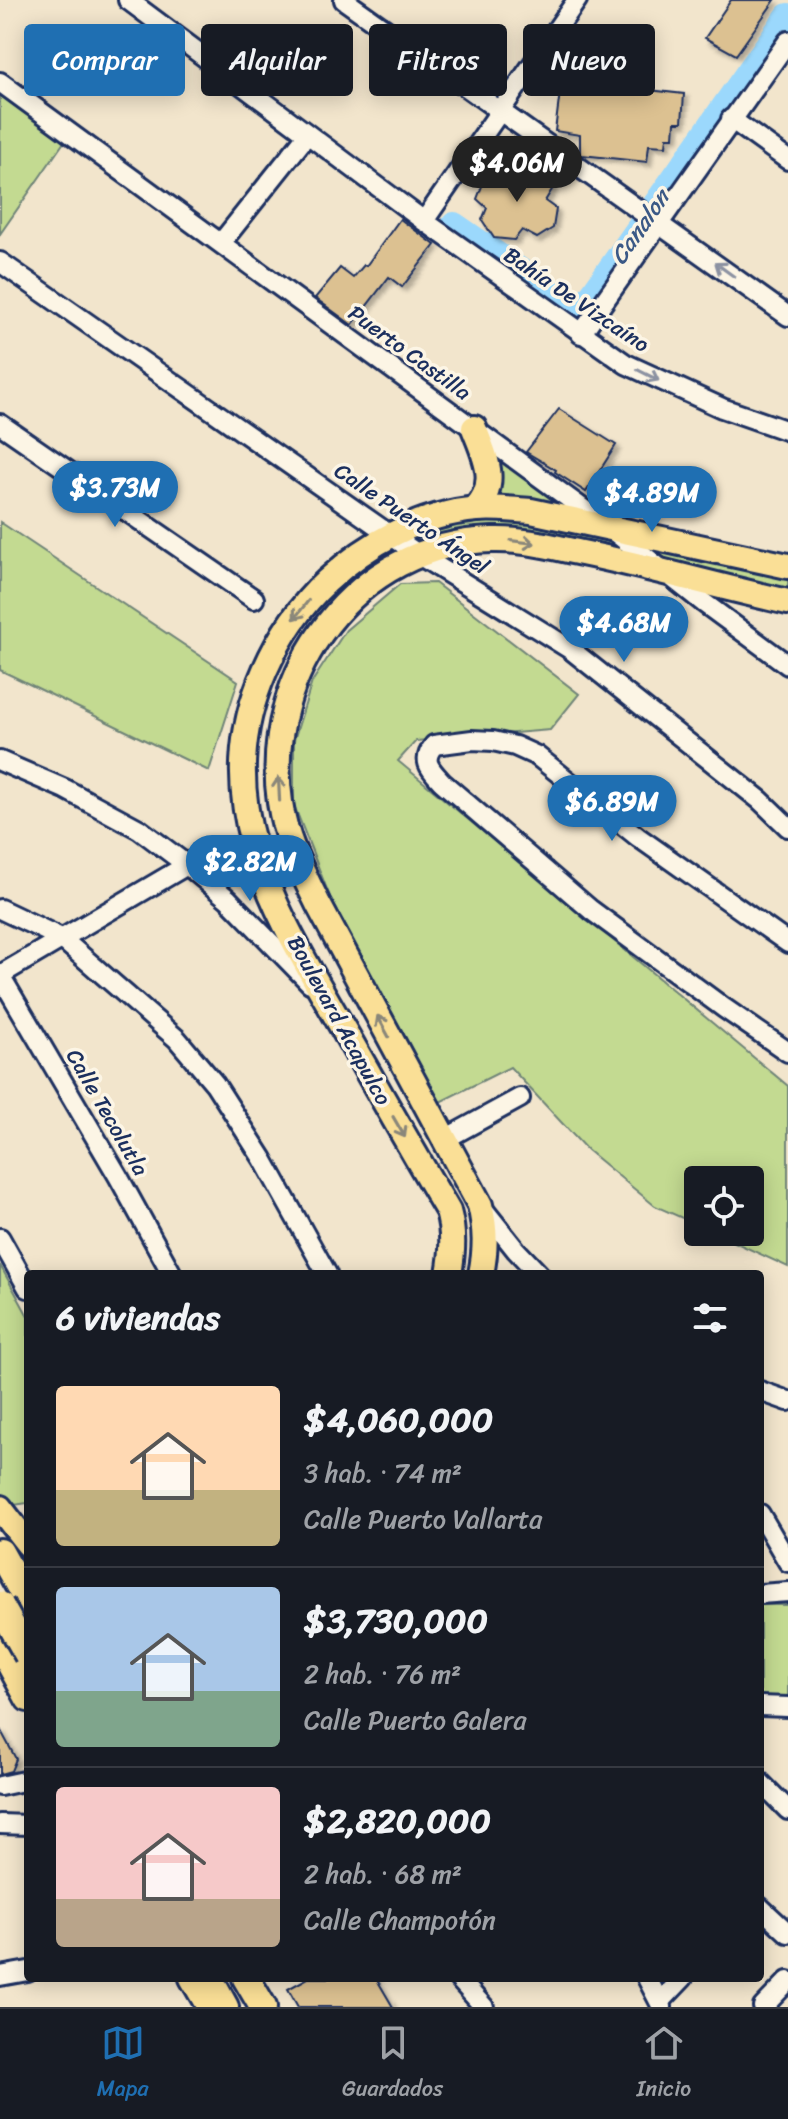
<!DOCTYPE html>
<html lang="es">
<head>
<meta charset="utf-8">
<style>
	:root { --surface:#171b24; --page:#242831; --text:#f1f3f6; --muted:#9ea1a6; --line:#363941; --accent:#1f6fb2 }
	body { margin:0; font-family:Sriracha,sans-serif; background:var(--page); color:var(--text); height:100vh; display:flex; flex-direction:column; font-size:30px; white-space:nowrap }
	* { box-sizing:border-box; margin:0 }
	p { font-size:26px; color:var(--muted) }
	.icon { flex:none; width:44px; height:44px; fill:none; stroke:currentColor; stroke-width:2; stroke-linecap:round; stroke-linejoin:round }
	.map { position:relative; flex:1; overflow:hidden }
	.panel { position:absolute; left:24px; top:1270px; width:740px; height:712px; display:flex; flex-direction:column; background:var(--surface); border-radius:8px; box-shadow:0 4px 20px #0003 }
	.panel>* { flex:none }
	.hud { position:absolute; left:24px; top:24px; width:740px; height:72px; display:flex; gap:16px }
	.fabs { position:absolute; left:684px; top:1166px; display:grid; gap:16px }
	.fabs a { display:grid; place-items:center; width:80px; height:80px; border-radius:8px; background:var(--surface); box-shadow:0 4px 20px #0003; font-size:40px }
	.price { position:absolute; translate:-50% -68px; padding:0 18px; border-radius:28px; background:var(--accent); color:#fff; font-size:26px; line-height:52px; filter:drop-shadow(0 2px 4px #0008) }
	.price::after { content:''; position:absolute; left:50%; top:48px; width:24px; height:18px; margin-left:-12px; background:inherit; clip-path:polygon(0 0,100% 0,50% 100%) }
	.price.active { background:#222; color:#fff }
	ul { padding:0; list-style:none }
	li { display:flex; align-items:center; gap:24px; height:200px; padding:0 32px }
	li+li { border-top:2px solid var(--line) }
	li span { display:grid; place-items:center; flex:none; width:224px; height:160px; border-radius:8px; color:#555 }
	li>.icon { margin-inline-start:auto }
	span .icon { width:96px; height:96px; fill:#fffc; stroke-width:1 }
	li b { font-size:34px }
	h2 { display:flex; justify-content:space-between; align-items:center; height:96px; padding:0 32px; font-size:34px }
	.chip { padding:0 28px; border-radius:8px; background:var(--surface); box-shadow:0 4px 20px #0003; font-size:28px; line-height:72px }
	.chip.active { background:var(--accent); color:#fff }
	.tabs { display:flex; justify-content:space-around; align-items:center; height:112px; border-top:2px solid var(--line); background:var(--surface); font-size:22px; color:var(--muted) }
	.tabs a { display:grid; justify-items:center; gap:4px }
	.tabs .active { color:var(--accent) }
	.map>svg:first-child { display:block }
</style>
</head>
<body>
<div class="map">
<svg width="788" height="2007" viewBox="0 0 788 2007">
	<defs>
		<filter id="shadow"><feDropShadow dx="4" dy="4" stdDeviation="2" flood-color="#0004"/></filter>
	</defs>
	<rect width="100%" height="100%" fill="#f2e5cc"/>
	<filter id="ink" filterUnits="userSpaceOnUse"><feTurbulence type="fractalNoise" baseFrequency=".0125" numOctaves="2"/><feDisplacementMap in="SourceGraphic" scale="16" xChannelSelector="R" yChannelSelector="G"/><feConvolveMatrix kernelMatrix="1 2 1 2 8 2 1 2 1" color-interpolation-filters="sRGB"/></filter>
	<g filter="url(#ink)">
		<g fill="#c3da91" stroke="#6f8478" stroke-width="2">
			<polygon points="0,95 64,142 0,234"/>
			<polygon points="496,450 604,533 788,574 788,590 669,564 491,529 466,531 426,544 423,529 476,513"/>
			<polygon points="0,522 238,681 209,771 0,670"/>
			<polygon points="435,583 579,694 550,730 416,741 398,761 788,1086 788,1267 713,1232 750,1232 750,1180 698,1180 698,1225 655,1206 587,1150 510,1067 440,1102 330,897 294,805 294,740 312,682 346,630 400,584"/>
			<polygon points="0,1265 28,1316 28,1503 14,1505 0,1498"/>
			<polygon points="760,1605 788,1605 788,1700 760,1699"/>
		</g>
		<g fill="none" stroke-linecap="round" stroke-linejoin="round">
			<polyline stroke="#9bd8fc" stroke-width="26" points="454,225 580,312 788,16"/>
		</g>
		<g fill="#dcc191" stroke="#1b2f5e" stroke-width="2" filter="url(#shadow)">
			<polygon points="731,0 775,0 736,55 705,38"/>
			<polygon points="585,31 628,33 628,69 639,70 640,89 684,94 682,122 675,122 674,137 667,137 666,146 649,145 647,162 582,155 580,153 580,135 555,131 563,68 581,70"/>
			<polygon points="522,168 542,169 553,188 545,201 556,209 553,228 537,238 522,230 514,240 494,238 482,220 487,208 477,199 484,181 497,171 513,176"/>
			<polygon points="400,219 435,245 402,287 389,277 352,325 315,298 340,268 353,278 364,265 366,266"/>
			<polygon points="559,409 616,445 586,492 555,472 556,470 526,452"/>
			<polygon points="0,1729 16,1759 11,1771 0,1774"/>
			<polygon points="308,1978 376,1978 393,2007 298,2007 288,1989"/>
		</g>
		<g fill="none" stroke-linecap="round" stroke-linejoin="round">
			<g stroke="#1b2f5e" stroke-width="24">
				<g id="minor">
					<polyline points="128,0 424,221 626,364 722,408 788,431"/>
					<polyline points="344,0 788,316"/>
					<polyline points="0,82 612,530 704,603 788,665"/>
					<polyline points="731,119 788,160"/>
					<polyline points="424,221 577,0"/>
					<polyline points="221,243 307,135"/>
					<polyline points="0,262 419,555 570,649 760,800 788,827"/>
					<polyline points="581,334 788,41"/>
					<polyline points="0,424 254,599"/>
					<polyline points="0,761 65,789 139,829 187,865 228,899 310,983"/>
					<polyline points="0,909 61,938 177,1039 215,1084 263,1159 327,1274"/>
					<path d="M788 943 638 837 537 756 515 746 493 741 472 740 434 745C421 761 430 769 442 782L591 910 724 1008 788 1052"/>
					<polyline points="0,975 118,1176 172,1274"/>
					<polyline points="0,975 187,865"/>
					<polyline points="445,1139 520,1098"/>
					<polyline points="481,1206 516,1250 539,1274"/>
					<polyline points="0,1238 28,1288"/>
					<polyline points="760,1391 788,1401"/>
					<polyline points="760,1514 788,1562"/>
					<polyline points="760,1594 788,1592"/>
					<polyline points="760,1706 788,1707"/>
					<polyline points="760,1782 788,1810"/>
					<polyline points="0,1786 28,1780"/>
					<polyline points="0,1824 28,1825"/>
					<polyline points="760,1907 788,1933"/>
					<polyline points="0,1976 28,1971"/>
					<polyline points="458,1978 484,2007"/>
					<polyline points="647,1978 662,2007"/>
					<polyline points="660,2002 683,1978"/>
					<polyline points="763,2007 788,1981"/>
				</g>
			</g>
			<g stroke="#1b2f5e" stroke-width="30">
				<g id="major">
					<path d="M474 428C485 457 500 483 475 509"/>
					<path d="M449 1274C453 1251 454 1233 448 1211 413 1152 379 1092 345 1032 279 916 205 806 265 670 279 638 300 606 327 581 368 543 420 514 477 509 495 507 513 510 531 511L788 566"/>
					<path d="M481 1274C486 1250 486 1230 480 1205L318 904C302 871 285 839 280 802 261 672 357 543 492 540 523 539 553 547 582 553 651 567 719 587 788 602"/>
					<polyline points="0,1508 28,1544"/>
					<polyline points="2,1644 17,1631 28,1617"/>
					<polyline points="0,1647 28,1699"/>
					<polyline points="192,1978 209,2007"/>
				</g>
			</g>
			<g stroke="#1b2f5e" stroke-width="32">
				<g id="highway">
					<polyline points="0,1552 28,1602"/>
					<polyline points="209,1978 225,2007"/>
					<polyline points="246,1978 263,2007"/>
				</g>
			</g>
			<use href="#minor" stroke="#fcf5e5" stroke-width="18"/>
			<use href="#major" stroke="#fadf96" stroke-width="24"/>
			<use href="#highway" stroke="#fadf96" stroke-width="26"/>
			<g stroke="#1b2f5e" stroke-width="32" stroke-linecap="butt">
				<polyline id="highway-bridge" points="0,1605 28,1655"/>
			</g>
			<use href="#highway-bridge" stroke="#fadf96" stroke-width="26"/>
		</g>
		<defs><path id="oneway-shaft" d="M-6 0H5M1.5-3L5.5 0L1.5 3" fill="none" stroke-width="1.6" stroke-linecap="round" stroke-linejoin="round" transform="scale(2)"/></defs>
		<g stroke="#8c92a2">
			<use href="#oneway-shaft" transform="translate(725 270) rotate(-144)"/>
			<use href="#oneway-shaft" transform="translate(648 375) rotate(27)"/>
		</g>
		<g stroke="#8a877a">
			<use href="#oneway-shaft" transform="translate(523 542) rotate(7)"/>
			<use href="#oneway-shaft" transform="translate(301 610) rotate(128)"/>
			<use href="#oneway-shaft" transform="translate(279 789) rotate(-93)"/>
			<use href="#oneway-shaft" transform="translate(383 1026) rotate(-118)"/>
			<use href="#oneway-shaft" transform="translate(399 1127) rotate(60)"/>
		</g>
	</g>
	<g text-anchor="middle" stroke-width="7" stroke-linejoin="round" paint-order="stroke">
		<g font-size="22" fill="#1b2f5e" stroke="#fcf5e5">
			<text transform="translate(577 299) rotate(34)" y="8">Bahía De Vizcaíno</text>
			<text transform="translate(410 352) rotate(36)" y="8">Puerto Castilla</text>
			<text transform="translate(412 518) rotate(34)" y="8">Calle Puerto Ángel</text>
			<text transform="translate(340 1020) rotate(61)" y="8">Boulevard Acapulco</text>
			<text transform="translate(108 1112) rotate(60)" y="8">Calle Tecolutla</text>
		</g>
		<g font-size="24" font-style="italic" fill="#3b5986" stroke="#fcf5e5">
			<text transform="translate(640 227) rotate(-55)" y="8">Canalon</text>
		</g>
	</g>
</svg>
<div class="fabs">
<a><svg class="icon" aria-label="locate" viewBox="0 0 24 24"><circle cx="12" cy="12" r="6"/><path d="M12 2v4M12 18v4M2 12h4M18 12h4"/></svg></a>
</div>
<b class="price active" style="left:517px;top:204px">$4.06M</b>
<b class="price" style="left:115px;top:529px">$3.73M</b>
<b class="price" style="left:652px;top:534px">$4.89M</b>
<b class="price" style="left:624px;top:664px">$4.68M</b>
<b class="price" style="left:612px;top:843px">$6.89M</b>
<b class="price" style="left:250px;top:903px">$2.82M</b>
<div class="hud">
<a class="chip active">Comprar</a>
<a class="chip">Alquilar</a>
<a class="chip">Filtros</a>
<a class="chip">Nuevo</a>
</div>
<section class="panel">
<h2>6 viviendas<svg class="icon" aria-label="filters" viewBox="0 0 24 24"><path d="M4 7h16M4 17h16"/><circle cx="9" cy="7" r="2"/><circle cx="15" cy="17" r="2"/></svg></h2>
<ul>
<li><span style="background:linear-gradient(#ffd9b3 65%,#c2b280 0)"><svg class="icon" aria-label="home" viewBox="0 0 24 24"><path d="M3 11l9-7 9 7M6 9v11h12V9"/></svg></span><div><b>$4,060,000</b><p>3 hab. · 74 m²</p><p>Calle Puerto Vallarta</p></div></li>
<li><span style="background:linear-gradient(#a9c7e8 65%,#7fa58c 0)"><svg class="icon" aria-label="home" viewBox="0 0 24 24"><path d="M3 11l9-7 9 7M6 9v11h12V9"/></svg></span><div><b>$3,730,000</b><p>2 hab. · 76 m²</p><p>Calle Puerto Galera</p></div></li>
<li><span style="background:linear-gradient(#f6c9c9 70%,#b9a48a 0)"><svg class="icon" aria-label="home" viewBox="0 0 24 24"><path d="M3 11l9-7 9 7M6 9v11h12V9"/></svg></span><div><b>$2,820,000</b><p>2 hab. · 68 m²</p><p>Calle Champotón</p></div></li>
</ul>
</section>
</div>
<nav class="tabs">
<a class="active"><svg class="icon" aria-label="map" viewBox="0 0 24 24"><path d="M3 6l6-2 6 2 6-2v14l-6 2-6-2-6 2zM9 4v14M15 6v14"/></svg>Mapa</a>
<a><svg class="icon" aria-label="saved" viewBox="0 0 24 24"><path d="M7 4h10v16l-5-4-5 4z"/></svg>Guardados</a>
<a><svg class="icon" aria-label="home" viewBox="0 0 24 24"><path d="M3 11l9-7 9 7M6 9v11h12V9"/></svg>Inicio</a>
</nav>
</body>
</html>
